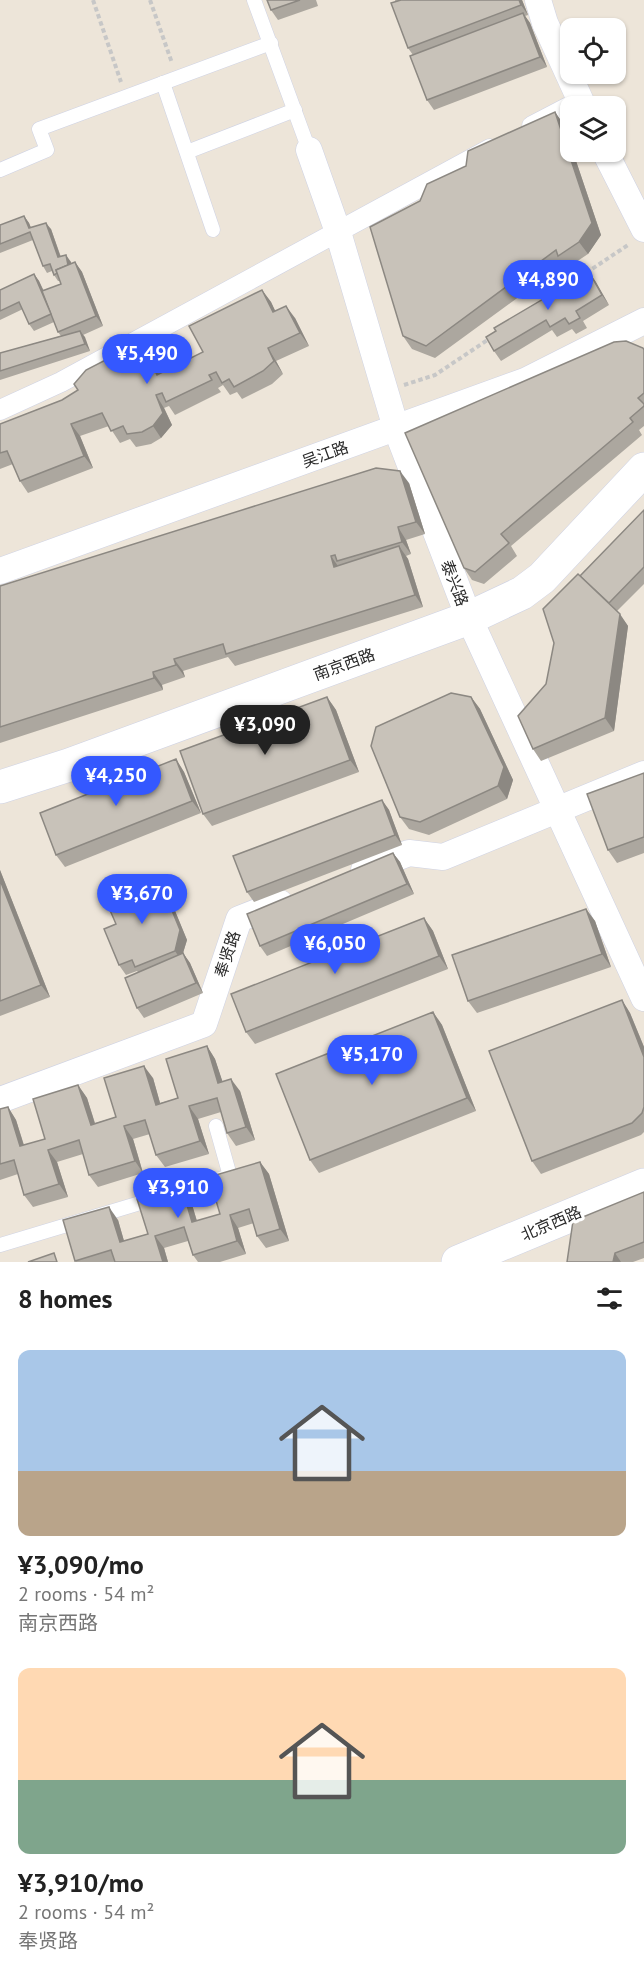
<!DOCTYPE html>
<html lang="en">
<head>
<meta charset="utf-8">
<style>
	:root { --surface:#fff; --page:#f2f2f2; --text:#222; --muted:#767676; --accent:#3458ff }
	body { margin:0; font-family:"PT Sans","Noto Sans SC",sans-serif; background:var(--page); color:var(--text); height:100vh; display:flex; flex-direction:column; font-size:22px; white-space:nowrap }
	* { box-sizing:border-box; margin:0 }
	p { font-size:20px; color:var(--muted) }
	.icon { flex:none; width:33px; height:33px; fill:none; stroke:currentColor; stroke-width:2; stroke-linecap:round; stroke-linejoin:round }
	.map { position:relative; height:1262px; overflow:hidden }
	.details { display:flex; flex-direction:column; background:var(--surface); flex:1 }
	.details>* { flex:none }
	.buttons { position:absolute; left:560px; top:18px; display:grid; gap:12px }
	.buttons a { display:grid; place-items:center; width:66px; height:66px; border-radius:12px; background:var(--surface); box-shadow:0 2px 4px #0004; font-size:30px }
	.price { position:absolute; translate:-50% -51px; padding:0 14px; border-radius:21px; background:var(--accent); color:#fff; font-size:20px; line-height:39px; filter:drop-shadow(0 2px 3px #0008) }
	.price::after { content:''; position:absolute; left:50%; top:36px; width:18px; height:14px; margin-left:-9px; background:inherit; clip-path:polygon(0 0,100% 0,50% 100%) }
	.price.active { background:#222; color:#fff }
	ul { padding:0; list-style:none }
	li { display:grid; align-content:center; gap:12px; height:318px; padding:0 18px }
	li span { display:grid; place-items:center; height:186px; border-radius:12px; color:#555 }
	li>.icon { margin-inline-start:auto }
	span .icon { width:108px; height:108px; fill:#fffc; stroke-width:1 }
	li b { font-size:26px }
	h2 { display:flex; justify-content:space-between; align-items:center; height:72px; padding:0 18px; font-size:26px }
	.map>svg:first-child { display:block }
</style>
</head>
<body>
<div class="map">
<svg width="644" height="1262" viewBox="0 0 644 1262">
	<rect width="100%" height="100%" fill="#ede5d9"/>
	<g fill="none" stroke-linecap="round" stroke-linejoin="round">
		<g stroke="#ced2e4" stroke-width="15">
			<g id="service">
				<polyline points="254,0 309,150"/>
				<polyline points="163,83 213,230"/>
				<polyline points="187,152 295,110"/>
				<polyline points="0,170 47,150 39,129 271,43"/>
				<polyline points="0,1245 230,1176 216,1126"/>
			</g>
		</g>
		<g stroke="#ced2e4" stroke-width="21">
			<g id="pedestrian">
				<polyline points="532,126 580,101"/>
				<polyline points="0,410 61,382 490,149"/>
			</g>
		</g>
		<g stroke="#ced2e4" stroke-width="27">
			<g id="minor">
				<polyline points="538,0 545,23 583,106"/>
				<polyline points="309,150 338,232 396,428 469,618 644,998"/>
				<polyline points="605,152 644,229"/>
				<polyline points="0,571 525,381 644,321"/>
				<polyline points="364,870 409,853 443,857 644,774"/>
				<polyline points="0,1100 204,1024 239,919 280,903"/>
			</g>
		</g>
		<g stroke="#ced2e4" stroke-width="34">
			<g id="secondary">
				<polyline points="0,787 69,765 469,618 522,593 542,578 644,469"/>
				<polyline points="458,1262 644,1185"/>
			</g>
		</g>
		<g stroke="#c7c7c7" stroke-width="4" stroke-dasharray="4.5 3" stroke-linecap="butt">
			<polyline points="93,0 121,82"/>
			<polyline points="150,0 172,63"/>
			<polyline points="580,277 628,245"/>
			<polyline points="404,385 435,375 489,339"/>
		</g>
		<use href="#service" stroke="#fff" stroke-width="14"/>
		<use href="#pedestrian" stroke="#fff" stroke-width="20"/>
		<use href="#minor" stroke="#fff" stroke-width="26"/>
		<use href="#secondary" stroke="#fff" stroke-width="33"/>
	</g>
	<g fill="#aca79f">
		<polygon points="267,0 316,0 318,6 278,20 271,10"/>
		<polygon points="395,0 522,0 528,15 525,16 530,23 547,67 434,110 427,100 413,55 408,48"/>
		<polygon points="555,112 564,125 570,143 570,152 573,152 601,235 588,254 567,268 564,264 435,358 412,349 403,336 420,201 466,166"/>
		<polygon points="24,216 29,223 31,228 51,229 61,257 71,262 71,264 75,262 82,272 103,326 83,335 90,351 0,380 0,353 61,336 58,332 54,322 34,331 29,324 23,309 0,320 0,290 34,274 39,281 44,291 61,284 60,281 58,281 54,275 52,271 47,273 43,266 33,240 0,253 0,225"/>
		<polygon points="589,272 609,305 583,321 587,328 576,334 572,329 557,337 552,330 501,361 494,351"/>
		<polygon points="262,290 271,302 275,311 295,318 309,346 276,361 283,374 272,384 242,399 237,392 230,395 223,385 218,388 221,392 175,415 169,406 164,408 172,425 161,438 151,444 136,447 130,439 120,443 109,426 80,436 93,468 28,493 20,481 13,464 0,469 0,424 62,400 145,350 153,362 159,374 173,368 203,352"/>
		<polygon points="644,349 644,426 639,430 642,435 511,546 517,556 484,584 472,580 464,568"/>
		<polygon points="409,483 425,534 406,540 411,554 406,556 408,559 423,607 235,666 228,657 183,671 185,677 162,685 163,690 0,743 0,586"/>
		<polygon points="644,510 644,584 617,611 628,626 614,731 541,761 533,749 546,684 580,576"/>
		<polygon points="327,697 336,710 359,772 212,826 203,814"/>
		<polygon points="471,697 480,709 513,780 507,799 429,835 409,829 400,817"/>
		<polygon points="176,759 184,772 201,813 65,867 56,855"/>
		<polygon points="644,773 644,853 617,863 608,850"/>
		<polygon points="382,800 389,810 402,845 254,902 247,892"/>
		<polygon points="393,853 400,862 414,894 267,956 260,946"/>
		<polygon points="0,870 50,997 0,1016"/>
		<polygon points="166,889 187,940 183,953 190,963 203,993 144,1018 137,1008 138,972 137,971 126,975 119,965 116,924"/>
		<polygon points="586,909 595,921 611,967 477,1013 468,1001"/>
		<polygon points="424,918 433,931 448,969 255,1044 246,1032"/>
		<polygon points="622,1000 630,1013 644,1047 644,1132 641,1135 541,1174 532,1161"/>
		<polygon points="433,1012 442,1025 476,1111 319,1173 310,1160"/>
		<polygon points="207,1046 215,1059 222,1081 240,1091 255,1140 236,1146 227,1133 221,1112 198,1119 209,1154 165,1167 156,1155 150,1134 133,1139 143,1173 98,1187 89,1175 83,1154 57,1162 68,1197 33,1207 24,1195 18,1174 0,1180 0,1109 8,1107 16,1120 24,1145 45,1139 78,1085 87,1098 95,1123 116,1117 153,1078 160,1103 178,1098"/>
		<polygon points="260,1162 269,1174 289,1241 266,1248 257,1236 254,1223 238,1228 246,1254 220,1262 198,1262 193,1255 188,1241 164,1248 168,1262 76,1262 75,1261 118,1220 124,1241 148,1234 190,1198 197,1221 220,1214"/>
		<polygon points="644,1192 644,1258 633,1262 567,1262"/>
	</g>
	<g fill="#8c8882">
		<polygon points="519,0 522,0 528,15 521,5"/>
		<polygon points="523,13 530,23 547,67 540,57"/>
		<polygon points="555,112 564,125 570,143 570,152 573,152 601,235 588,254 579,242"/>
		<polygon points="24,216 29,223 34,235 29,228"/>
		<polygon points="46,223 51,229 63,264 58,257"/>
		<polygon points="66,255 71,262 74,275 69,268"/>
		<polygon points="75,262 82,272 103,326 96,316"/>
		<polygon points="589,272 596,282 609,305 602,295"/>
		<polygon points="34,274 39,281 57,321 52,314"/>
		<polygon points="262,290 271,302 282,325 273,312"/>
		<polygon points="286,306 295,318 309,346 300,333"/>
		<polygon points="80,331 85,337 90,351 85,344"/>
		<polygon points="268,348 276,361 283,374 274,361"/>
		<polygon points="145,350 153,362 166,388 157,375"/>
		<polygon points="156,395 164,408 172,425 161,438 153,426"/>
		<polygon points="71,424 80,436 93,468 84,456"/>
		<polygon points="400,471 409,483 425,534 416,522"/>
		<polygon points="398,527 406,540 411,554 402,542"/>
		<polygon points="399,546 408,559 423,607 415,595"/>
		<polygon points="331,556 340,569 334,567"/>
		<polygon points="620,614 628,626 614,731 605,718"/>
		<polygon points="174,659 183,671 185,677 176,665"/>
		<polygon points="153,672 162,685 163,690 154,678"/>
		<polygon points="327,697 336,710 359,772 350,760"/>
		<polygon points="471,697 480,709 513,780 507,799 498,786"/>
		<polygon points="176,759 184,772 201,813 192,801"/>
		<polygon points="382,800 389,810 402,845 395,835"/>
		<polygon points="393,853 400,862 414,894 407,884"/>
		<polygon points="0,870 50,997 41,985 0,880"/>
		<polygon points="159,879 166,889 187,940 183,953 190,963 203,993 175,951"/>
		<polygon points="586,909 595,921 611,967 602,954"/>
		<polygon points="424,918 433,931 448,969 439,956"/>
		<polygon points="622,1000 630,1013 644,1047 644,1057"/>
		<polygon points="433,1012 442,1025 476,1111 467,1098"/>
		<polygon points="207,1046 215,1059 227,1095 218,1083"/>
		<polygon points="144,1066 153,1078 164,1117 156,1105"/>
		<polygon points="231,1079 240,1091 255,1140 246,1127"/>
		<polygon points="78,1085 87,1098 99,1137 91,1125"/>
		<polygon points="189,1106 198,1119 209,1154 200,1141"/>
		<polygon points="8,1107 16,1120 28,1159 20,1146"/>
		<polygon points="124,1126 133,1139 143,1173 135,1161"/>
		<polygon points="48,1150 57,1162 68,1197 59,1184"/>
		<polygon points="260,1162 269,1174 289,1241 280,1229"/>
		<polygon points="181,1185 190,1198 201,1235 192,1222"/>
		<polygon points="109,1207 118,1220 128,1255 120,1242"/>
		<polygon points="230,1215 238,1228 246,1254 237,1241"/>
		<polygon points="155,1236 164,1248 168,1262 163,1262"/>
		<polygon points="615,1253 621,1262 613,1262"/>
	</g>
	<g fill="#c8c2b9" stroke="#8c8882" stroke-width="1.5">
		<polygon points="267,0 300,0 271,10"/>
		<polygon points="401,0 519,0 521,5 408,48 391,3"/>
		<polygon points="523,13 540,57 427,100 410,56"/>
		<polygon points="555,112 592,223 579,242 558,256 556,250 426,346 403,336 370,227 420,201 427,184 466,166 468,151"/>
		<polygon points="24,216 29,228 46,223 58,257 66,255 68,265 56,270 57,273 54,275 50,264 43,266 30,232 0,244 0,225"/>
		<polygon points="75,262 96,316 58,332 42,291 61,284 56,270"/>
		<polygon points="589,272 602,295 576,311 580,318 569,324 565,318 550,327 546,320 494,351 486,337 496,331 494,328"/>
		<polygon points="34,274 51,314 29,324 19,302 0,311 0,290"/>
		<polygon points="262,290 273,312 286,306 300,333 268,348 274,361 263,371 234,387 229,379 222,383 216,372 209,375 212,380 166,402 162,393 156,395 163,413 153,426 142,432 127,434 123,426 111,431 102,413 71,424 84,456 20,481 7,451 0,453 0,424 62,400 78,390 74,384 86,370 119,353 145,350 157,375 203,352 189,326"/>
		<polygon points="80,331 85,344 0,371 0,353"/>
		<polygon points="626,341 643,348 644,350 644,393 638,398 644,404 644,406 630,418 633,422 501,534 509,543 475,572 464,568 405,433 614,342"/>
		<polygon points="376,468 400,471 416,522 398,527 402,542 337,561 335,555 331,556 334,567 399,546 415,595 226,654 223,644 174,659 176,665 153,672 154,678 0,727 0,586"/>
		<polygon points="644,510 644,567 609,603 580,576"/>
		<polygon points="578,574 620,614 605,718 533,749 518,716 546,684 554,643 543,609"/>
		<polygon points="451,693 471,697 504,767 498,786 420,822 400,817 371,746 376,727"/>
		<polygon points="327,697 350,760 203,814 180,751"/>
		<polygon points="176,759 192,801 56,855 40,813"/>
		<polygon points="644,773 644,837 608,850 587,794"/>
		<polygon points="382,800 395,835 247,892 233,856"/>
		<polygon points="393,853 407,884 260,946 247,914"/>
		<polygon points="159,879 180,930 175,951 135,967 132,960 119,965 104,929 116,924 106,901"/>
		<polygon points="0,880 41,985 0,1001"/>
		<polygon points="586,909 602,954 468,1001 452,955"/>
		<polygon points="424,918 439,956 246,1032 231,994"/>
		<polygon points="183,953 196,983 137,1008 125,978"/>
		<polygon points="622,1000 644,1057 644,1107 642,1113 632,1123 532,1161 489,1051"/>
		<polygon points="433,1012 467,1098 310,1160 276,1074"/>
		<polygon points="207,1046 218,1083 231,1079 246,1127 227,1133 217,1098 189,1106 200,1141 156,1155 145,1120 124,1126 135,1161 89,1175 79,1140 48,1150 59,1184 24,1195 14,1160 0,1164 0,1109 8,1107 20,1146 45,1139 33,1099 78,1085 91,1125 116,1117 104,1078 144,1066 156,1105 178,1098 166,1059"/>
		<polygon points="260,1162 280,1229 257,1236 249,1209 230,1215 237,1241 193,1255 184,1227 155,1236 163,1262 115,1262 111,1250 75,1261 63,1220 109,1207 120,1242 148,1234 137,1199 181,1185 192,1222 220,1214 209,1177"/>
		<polygon points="644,1192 644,1242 615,1253 613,1262 567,1262 573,1221"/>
		<polygon points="54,1253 57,1262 28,1262"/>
	</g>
	<g text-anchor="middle" stroke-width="6" stroke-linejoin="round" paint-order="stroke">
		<g font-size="16" fill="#292929" stroke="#fff">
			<text transform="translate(325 454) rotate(-20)" y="6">吴江路</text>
			<text transform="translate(455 583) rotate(69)" y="6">泰兴路</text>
			<text transform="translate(344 664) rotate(-20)" y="6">南京西路</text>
			<text transform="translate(227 954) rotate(-72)" y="6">奉贤路</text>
			<text transform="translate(551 1223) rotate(-23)" y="6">北京西路</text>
		</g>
	</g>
</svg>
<div class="buttons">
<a><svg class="icon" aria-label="locate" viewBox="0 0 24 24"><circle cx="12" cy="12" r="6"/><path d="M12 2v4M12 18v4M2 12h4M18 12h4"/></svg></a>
<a><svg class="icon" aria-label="layers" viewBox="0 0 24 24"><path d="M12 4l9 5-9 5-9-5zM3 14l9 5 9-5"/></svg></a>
</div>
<b class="price" style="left:548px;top:311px">¥4,890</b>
<b class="price" style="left:147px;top:385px">¥5,490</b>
<b class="price active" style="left:265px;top:756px">¥3,090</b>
<b class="price" style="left:116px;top:807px">¥4,250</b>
<b class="price" style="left:142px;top:925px">¥3,670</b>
<b class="price" style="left:335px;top:975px">¥6,050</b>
<b class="price" style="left:372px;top:1086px">¥5,170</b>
<b class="price" style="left:178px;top:1219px">¥3,910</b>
</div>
<section class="details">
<h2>8 homes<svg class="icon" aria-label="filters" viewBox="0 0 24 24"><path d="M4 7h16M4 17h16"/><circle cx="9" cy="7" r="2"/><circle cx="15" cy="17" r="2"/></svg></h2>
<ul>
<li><span style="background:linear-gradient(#a9c7e8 65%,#b9a48a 0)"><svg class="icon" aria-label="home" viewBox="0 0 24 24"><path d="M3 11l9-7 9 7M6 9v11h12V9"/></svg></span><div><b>¥3,090/mo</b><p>2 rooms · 54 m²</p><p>南京西路</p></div></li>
<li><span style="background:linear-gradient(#ffd9b3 60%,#7fa58c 0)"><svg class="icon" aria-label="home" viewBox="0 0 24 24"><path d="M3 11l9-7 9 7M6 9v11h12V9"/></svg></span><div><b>¥3,910/mo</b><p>2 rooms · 54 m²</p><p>奉贤路</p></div></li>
</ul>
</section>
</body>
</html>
